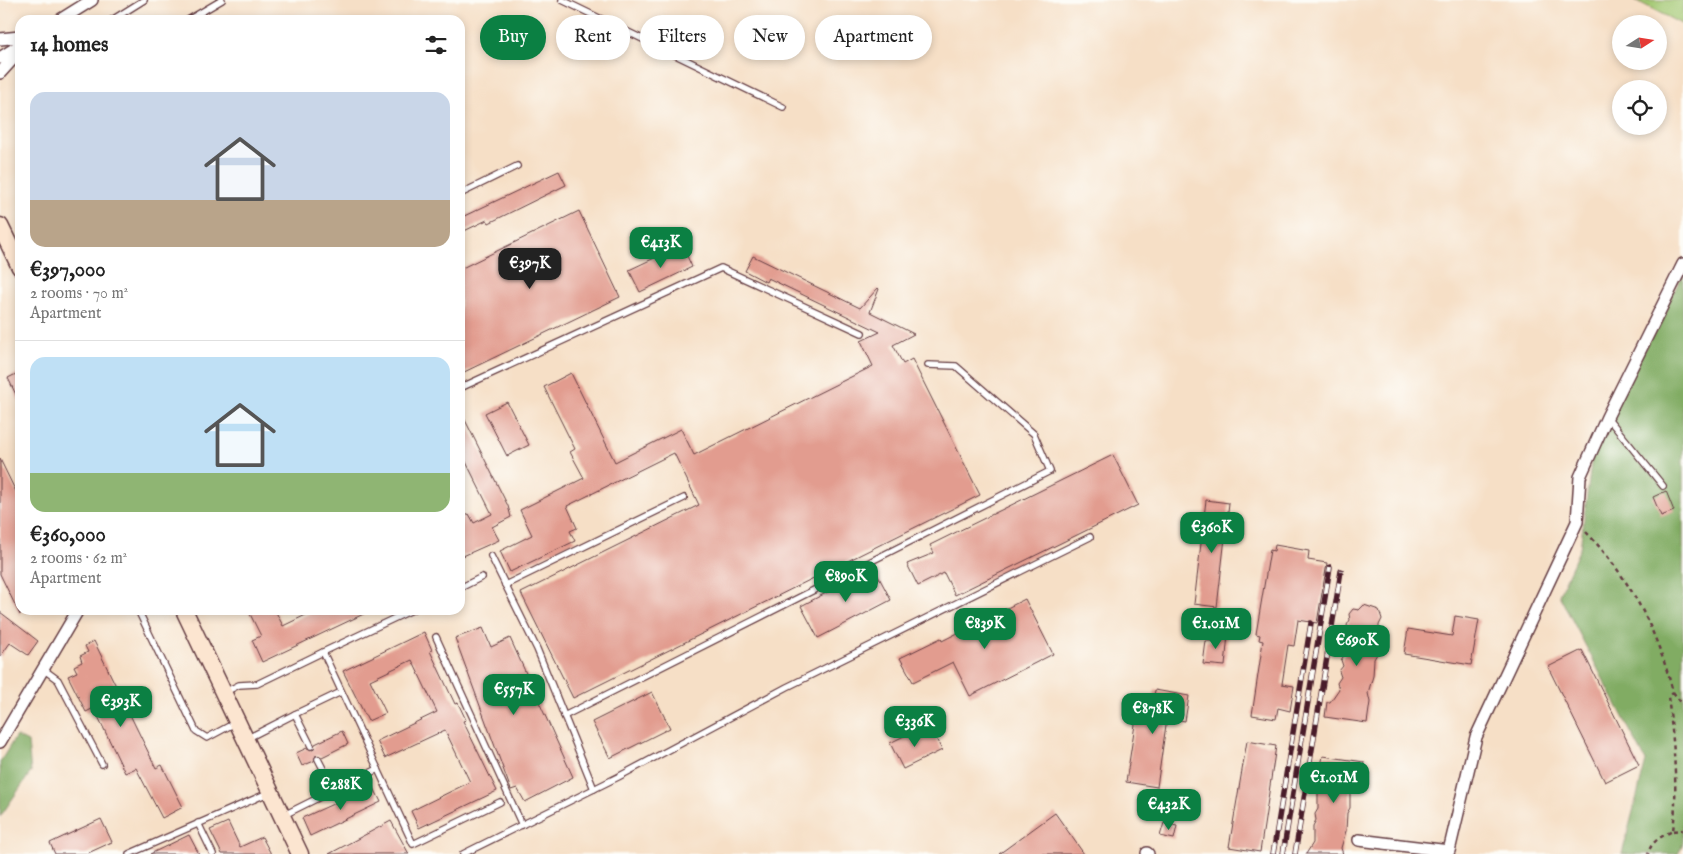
<!DOCTYPE html>
<html lang="en">
<head>
<meta charset="utf-8">
<style>
	:root { --surface:#fff; --page:#f6f6f6; --text:#222; --muted:#767676; --line:#e0e0e0; --accent:#0b8043 }
	body { margin:0; font-family:"IM FELL English",serif; background:var(--page); color:var(--text); height:100vh; display:flex; flex-direction:column; font-size:19px; white-space:nowrap }
	* { box-sizing:border-box; margin:0 }
	p { font-size:16px; color:var(--muted) }
	.icon { flex:none; width:28px; height:28px; fill:none; stroke:currentColor; stroke-width:2; stroke-linecap:round; stroke-linejoin:round }
	.map { position:relative; flex:1; overflow:hidden }
	.side { position:absolute; left:15px; top:15px; width:450px; height:600px; display:flex; flex-direction:column; background:var(--surface); border-radius:15px; box-shadow:0 2px 8px #0003 }
	.side>* { flex:none }
	.hud { position:absolute; left:480px; top:15px; width:475px; height:45px; display:flex; gap:10px }
	.needle { width:32px; rotate:78deg }
	.controls { position:absolute; left:1612px; top:15px; display:grid; gap:10px }
	.controls a { display:grid; place-items:center; width:55px; height:55px; border-radius:50%; background:var(--surface); box-shadow:0 2px 8px #0003; font-size:25px }
	.price { position:absolute; translate:-50% -42px; padding:0 11px; border-radius:10px; background:var(--accent); color:#fff; font-size:16px; line-height:32px; filter:drop-shadow(0 1px 2px #0008) }
	.price::after { content:''; position:absolute; left:50%; top:30px; width:15px; height:11px; margin-left:-8px; background:inherit; clip-path:polygon(0 0,100% 0,50% 100%) }
	.price.active { background:#222; color:#fff }
	ul { padding:0; list-style:none }
	li { display:grid; align-content:center; gap:10px; height:265px; padding:0 15px }
	li+li { border-top:1px solid var(--line) }
	li span { display:grid; place-items:center; height:155px; border-radius:15px; color:#555 }
	li>.icon { margin-inline-start:auto }
	span .icon { width:90px; height:90px; fill:#fffc; stroke-width:1 }
	li b { font-size:21px }
	h2 { display:flex; justify-content:space-between; align-items:center; height:60px; padding:0 15px; font-size:21px }
	.tag { padding:0 18px; border-radius:22px; background:var(--surface); box-shadow:0 2px 8px #0003; font-size:18px; line-height:45px }
	.tag.active { background:var(--accent); color:#fff }
	.map>svg:first-child { display:block }
</style>
</head>
<body>
<div class="map">
<svg width="1683" height="854" viewBox="0 0 1683 854">
	<rect width="100%" height="100%" fill="#fdfcf7"/>
	<filter id="ink" filterUnits="userSpaceOnUse"><feTurbulence type="fractalNoise" baseFrequency=".02" numOctaves="2"/><feDisplacementMap in="SourceGraphic" scale="10" xChannelSelector="R" yChannelSelector="G"/><feConvolveMatrix kernelMatrix="1 2 1 2 8 2 1 2 1" color-interpolation-filters="sRGB"/></filter>
	<filter id="wash" filterUnits="userSpaceOnUse"><feTurbulence type="fractalNoise" baseFrequency=".0096" numOctaves="4" result="noise"/><feDisplacementMap in="SourceGraphic" scale="20" xChannelSelector="R" yChannelSelector="G"/><feGaussianBlur stdDeviation="1.12" result="paint"/><feColorMatrix in="noise" values="0 0 0 0 0 0 0 0 0 0 0 0 0 0 0 0 0 1.4 0 .05"/><feComposite in="paint" operator="in"/></filter>
	<g filter="url(#wash)">
		<rect width="100%" height="100%" fill="#f6dfc6"/>
		<polygon fill="#a2c771" stroke="#76734e" points="1635,0 1683,0 1683,25"/>
		<g fill="#81ac63" stroke="#666647">
			<polygon points="1683,274 1683,843 1678,854 1622,854 1646,761 1559,595 1580,548 1593,449"/>
			<polygon points="16,736 28,742 31,772 0,817 0,762"/>
		</g>
		<g id="blocks">
			<g fill="#e29c8f">
				<polygon points="559,171 566,185 489,223 487,220 460,233 460,218"/>
				<polygon points="579,211 620,297 460,374 460,269"/>
				<polygon points="682,245 692,267 640,292 629,270"/>
				<polygon points="753,256 860,308 878,288 879,289 870,312 914,334 893,345 903,364 912,359 980,495 573,698 521,593 699,505 674,453 567,506 577,528 570,531 575,541 510,572 500,551 532,535 520,510 584,478 570,452 575,449 544,387 571,373 615,462 681,429 694,455 873,366 861,341 880,332 768,278 766,282 745,271"/>
				<polygon points="20,372 20,403 8,378"/>
				<polygon points="507,402 529,445 507,456 485,413"/>
				<polygon points="460,410 508,506 511,517 492,527 499,540 463,556 460,549 460,519 469,514 474,523 492,514 460,450"/>
				<polygon points="1113,455 1138,505 955,595 944,573 918,586 907,564 934,553 930,545"/>
				<polygon points="0,459 20,500 20,615 0,574"/>
				<polygon points="1666,491 1674,511 1661,516 1653,497"/>
				<polygon points="1206,500 1229,503 1217,607 1194,604"/>
				<polygon points="1275,545 1309,551 1308,560 1327,563 1317,623 1298,620 1294,646 1288,645 1282,684 1294,686 1290,711 1278,708 1276,719 1252,715 1263,641 1259,640 1260,635 1256,634 1270,550 1274,551"/>
				<polygon points="874,568 891,600 818,638 801,606"/>
				<polygon points="1025,599 1053,654 970,696 953,662 913,682 900,658 941,638 942,641"/>
				<polygon points="1364,605 1379,610 1382,619 1379,625 1379,642 1375,648 1377,654 1374,659 1373,676 1368,693 1370,702 1367,723 1325,717 1327,702 1330,702 1339,689 1337,683 1341,677 1339,671 1343,666 1341,660 1345,654 1343,648 1347,643 1345,637 1349,632 1347,625 1350,620 1349,614 1353,609 1359,610"/>
				<polygon points="248,610 275,610 283,626 316,610 372,610 262,662 252,640 261,636"/>
				<polygon points="0,612 38,641 28,655 10,643 0,657"/>
				<polygon points="1455,616 1479,620 1471,665 1404,654 1408,629 1452,636"/>
				<polygon points="483,628 491,647 510,638 573,777 525,802 517,788 511,790 455,638"/>
				<polygon points="424,632 432,650 430,651 455,704 458,703 466,720 463,721 497,791 419,828 411,811 470,782 445,730 385,758 377,741 437,712 412,660 370,680 386,713 368,721 343,671"/>
				<polygon points="1213,632 1228,634 1225,666 1203,664 1206,641 1212,641"/>
				<polygon points="94,641 156,768 162,765 183,807 162,818 136,768 125,773 94,708 86,712 68,676 77,672 74,666 82,662 80,656 88,652 85,646"/>
				<polygon points="1582,650 1639,765 1605,782 1548,667"/>
				<polygon points="1155,690 1189,696 1185,721 1167,718 1157,787 1126,782 1139,699 1153,701"/>
				<polygon points="652,692 670,728 610,758 592,722"/>
				<polygon points="916,730 934,735 942,750 903,769 890,743"/>
				<polygon points="342,731 348,744 322,757 316,755 314,761 302,766 296,753 307,748 313,750 315,744"/>
				<polygon points="1247,741 1276,746 1260,852 1229,847"/>
				<polygon points="1323,756 1364,762 1362,777 1360,776 1350,790 1350,808 1347,813 1346,831 1341,848 1343,854 1306,854 1313,843 1313,826 1316,820 1315,814 1318,809 1318,791 1322,786 1319,776"/>
				<polygon points="373,786 381,802 310,836 302,818"/>
				<polygon points="1055,813 1084,854 999,854"/>
				<polygon points="101,819 112,842 86,854 55,854 50,843"/>
				<polygon points="391,821 409,854 329,854"/>
				<polygon points="228,822 240,847 262,837 271,854 222,854 210,830"/>
				<polygon points="1164,823 1177,826 1174,839 1160,836"/>
				<polygon points="189,835 199,854 150,854"/>
			</g>
		</g>
	</g>
	<g filter="url(#ink)">
		<use href="#blocks" fill-opacity="0" stroke="#643c42" stroke-width="1"/>
		<g fill="none" stroke-linecap="round" stroke-linejoin="round">
			<g stroke="#643c42" stroke-width="8">
				<g id="lane">
					<polyline points="562,0 783,107"/>
					<polyline points="112,20 144,0"/>
					<polyline points="188,20 222,0"/>
					<polyline points="460,194 517,166"/>
					<polyline points="460,388 721,268 862,333"/>
					<polyline points="1607,417 1663,486"/>
					<polyline points="491,556 537,649 594,789"/>
					<polyline points="505,585 684,498"/>
					<polyline points="460,588 482,577"/>
					<polyline points="138,610 196,731 207,738 235,723"/>
					<polyline points="412,610 323,652 413,844 500,802"/>
					<polyline points="436,637 522,825"/>
					<polyline points="43,669 58,680 102,764"/>
					<polyline points="225,692 239,685 257,684 323,652"/>
					<polyline points="295,714 341,692"/>
					<polyline points="564,716 1050,471 1034,434 956,366 928,365"/>
					<polyline points="246,739 295,714 311,746"/>
					<polyline points="334,790 378,769"/>
					<polyline points="284,815 334,790 318,759"/>
					<polyline points="198,823 213,854"/>
					<polyline points="129,854 268,793"/>
					<polyline points="463,854 618,777 787,687 1090,537"/>
				</g>
			</g>
			<g stroke="#643c42" stroke-width="14">
				<g id="street">
					<polyline points="60,20 92,0"/>
					<polyline points="0,39 20,37"/>
					<polyline points="0,58 19,46"/>
					<polyline points="0,73 20,51"/>
					<polyline points="0,742 78,610"/>
					<polyline points="1359,840 1449,851 1476,737 1577,522 1580,477 1607,417 1683,264"/>
					<polyline points="1147,853 1148,854"/>
				</g>
			</g>
			<g stroke="#643c42" stroke-width="19">
				<g id="secondary">
					<polyline points="0,226 20,267"/>
					<polyline points="184,610 300,854"/>
				</g>
			</g>
			<g stroke="#643c42" stroke-width="2.5" stroke-dasharray="4 4" stroke-linecap="butt">
				<path d="M1586 532C1630 578 1657 630 1673 692L1668 697C1674 742 1678 786 1673 831 1662 836 1651 841 1648 854"/>
				<polyline points="1673,692 1683,705"/>
				<polyline points="1673,831 1683,830"/>
			</g>
			<use href="#lane" stroke="#fff" stroke-width="5.5"/>
			<use href="#street" stroke="#fff" stroke-width="11"/>
			<use href="#secondary" stroke="#fce5d0" stroke-width="16"/>
			<g stroke="#4a1f2b" stroke-width="5.5">
				<g id="rail">
					<polyline points="1273,854 1311,623"/>
					<polyline points="1283,854 1330,567"/>
					<polyline points="1295,854 1341,571"/>
				</g>
			</g>
			<use href="#rail" stroke="#fdfcf7" stroke-width="4" stroke-dasharray="11" stroke-linecap="butt"/>
		</g>
	</g>
</svg>
<div class="controls">
<a><svg class="needle" viewBox="-14 -14 28 28"><path d="M0-13l5 13h-10z" fill="#e53935"/><path d="M0 13l5-13h-10z" fill="#767676"/></svg></a>
<a><svg class="icon" aria-label="locate" viewBox="0 0 24 24"><circle cx="12" cy="12" r="6"/><path d="M12 2v4M12 18v4M2 12h4M18 12h4"/></svg></a>
</div>
<b class="price" style="left:661px;top:269px">€413K</b>
<b class="price active" style="left:530px;top:290px">€397K</b>
<b class="price" style="left:1212px;top:554px">€360K</b>
<b class="price" style="left:846px;top:603px">€890K</b>
<b class="price" style="left:985px;top:650px">€839K</b>
<b class="price" style="left:1216px;top:650px">€1.01M</b>
<b class="price" style="left:1357px;top:667px">€690K</b>
<b class="price" style="left:514px;top:716px">€557K</b>
<b class="price" style="left:121px;top:728px">€393K</b>
<b class="price" style="left:1153px;top:735px">€878K</b>
<b class="price" style="left:915px;top:748px">€336K</b>
<b class="price" style="left:1334px;top:804px">€1.01M</b>
<b class="price" style="left:341px;top:811px">€288K</b>
<b class="price" style="left:1169px;top:831px">€432K</b>
<div class="hud">
<a class="tag active">Buy</a>
<a class="tag">Rent</a>
<a class="tag">Filters</a>
<a class="tag">New</a>
<a class="tag">Apartment</a>
</div>
<section class="side">
<h2>14 homes<svg class="icon" aria-label="filters" viewBox="0 0 24 24"><path d="M4 7h16M4 17h16"/><circle cx="9" cy="7" r="2"/><circle cx="15" cy="17" r="2"/></svg></h2>
<ul>
<li><span style="background:linear-gradient(#c9d6e8 70%,#b9a48a 0)"><svg class="icon" aria-label="home" viewBox="0 0 24 24"><path d="M3 11l9-7 9 7M6 9v11h12V9"/></svg></span><div><b>€397,000</b><p>2 rooms · 70 m²</p><p>Apartment</p></div></li>
<li><span style="background:linear-gradient(#bfe0f5 75%,#8fb573 0)"><svg class="icon" aria-label="home" viewBox="0 0 24 24"><path d="M3 11l9-7 9 7M6 9v11h12V9"/></svg></span><div><b>€360,000</b><p>2 rooms · 62 m²</p><p>Apartment</p></div></li>
</ul>
</section>
</div>
</body>
</html>
